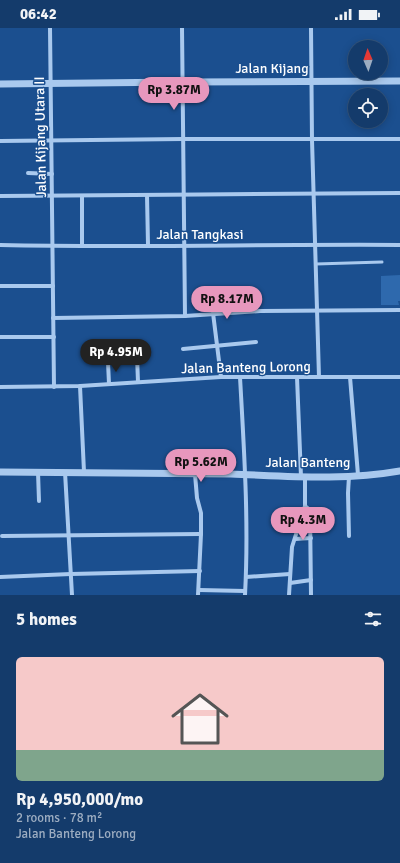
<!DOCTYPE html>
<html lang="en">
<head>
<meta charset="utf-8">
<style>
	:root { --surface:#143b6b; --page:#214673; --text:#f1f3f6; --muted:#9dadc1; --line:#33557e; --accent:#e797bd }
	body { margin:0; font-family:Signika,sans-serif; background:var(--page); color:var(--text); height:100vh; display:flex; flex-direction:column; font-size:15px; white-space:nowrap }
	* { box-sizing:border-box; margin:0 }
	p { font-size:13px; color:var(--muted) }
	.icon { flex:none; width:22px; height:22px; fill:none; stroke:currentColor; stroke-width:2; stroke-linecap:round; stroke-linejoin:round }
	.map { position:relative; height:567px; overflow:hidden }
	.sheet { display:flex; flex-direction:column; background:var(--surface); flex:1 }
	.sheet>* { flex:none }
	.needle { width:26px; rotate:358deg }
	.controls { position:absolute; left:348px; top:12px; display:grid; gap:8px }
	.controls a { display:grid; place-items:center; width:40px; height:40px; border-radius:50%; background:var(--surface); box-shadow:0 2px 10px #0003,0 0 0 1px var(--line); font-size:20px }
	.price { position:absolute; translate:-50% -34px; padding:0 9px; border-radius:14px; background:var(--accent); color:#111; font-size:13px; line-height:26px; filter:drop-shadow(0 1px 2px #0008) }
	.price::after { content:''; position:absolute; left:50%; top:24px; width:12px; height:9px; margin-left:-6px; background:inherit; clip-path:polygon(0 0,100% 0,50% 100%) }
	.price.selected { background:#222; color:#fff }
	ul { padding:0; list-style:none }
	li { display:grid; align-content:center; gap:8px; height:212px; padding:0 16px }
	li+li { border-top:1px solid var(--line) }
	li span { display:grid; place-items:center; height:124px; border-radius:6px; color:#555 }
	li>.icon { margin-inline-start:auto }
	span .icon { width:72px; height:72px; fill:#fffc; stroke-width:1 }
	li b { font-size:17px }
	h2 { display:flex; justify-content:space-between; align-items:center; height:48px; padding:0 16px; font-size:17px }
	.status { display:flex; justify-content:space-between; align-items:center; height:28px; padding:0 20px; background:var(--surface); direction:ltr }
	.status svg { height:11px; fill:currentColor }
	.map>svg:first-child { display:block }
</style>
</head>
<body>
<div class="status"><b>06:42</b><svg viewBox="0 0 49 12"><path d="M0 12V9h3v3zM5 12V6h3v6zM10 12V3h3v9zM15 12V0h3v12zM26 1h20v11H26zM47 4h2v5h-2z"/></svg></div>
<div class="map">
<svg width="400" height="567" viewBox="0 0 400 567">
	<rect width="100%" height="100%" fill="#1b4f8f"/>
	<polygon fill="#2e69ad" points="400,247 400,273 398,273 399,277 381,277 381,248"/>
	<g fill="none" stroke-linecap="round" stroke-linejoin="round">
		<polyline stroke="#a9c9ee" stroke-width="3" points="316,236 382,234"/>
		<g stroke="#a9c9ee" stroke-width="4">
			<polyline points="50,0 54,359"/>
			<polyline points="182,0 185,288"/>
			<polyline points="311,0 312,112 319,349"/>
			<polyline points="0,113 183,111 400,111"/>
			<polyline points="28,145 52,146"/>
			<polyline points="147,167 148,217"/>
			<path d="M0 168C133 168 267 165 400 165"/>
			<path d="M0 217C133 220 267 216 400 217"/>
			<polyline points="82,218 82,168"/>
			<polyline points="0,258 53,258"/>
			<polyline points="213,285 221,349"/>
			<polyline points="53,290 185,288 260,283 400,282"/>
			<polyline points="0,309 54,309"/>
			<polyline points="183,321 256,314"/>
			<polyline points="137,328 138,354"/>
			<polyline points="108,334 109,356"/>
			<path d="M240 349C244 421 249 494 245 567"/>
			<polyline points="297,349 301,449"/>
			<polyline points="350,349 358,447"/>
			<polyline points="80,358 84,444"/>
			<polyline points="0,359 80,358 221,349 400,349"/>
			<polyline points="38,444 39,473"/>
			<polyline points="65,444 72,567"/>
			<polyline points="195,446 197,470 201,485 201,506 198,567"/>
			<polyline points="305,478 310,482 311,567"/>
			<polyline points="2,508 201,506"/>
			<polyline points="349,508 348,465 349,448"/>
			<polyline points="295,511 311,510"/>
			<polyline points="0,549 71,546 200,543"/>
			<polyline points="246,549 290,546"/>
			<polyline points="290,555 311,552"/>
			<polyline points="199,562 245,563"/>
			<polyline points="289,567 292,519 305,478 305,449"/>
		</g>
		<g stroke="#a9c9ee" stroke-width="7">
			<polyline points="0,56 182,54 400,53"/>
			<path d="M0 444C77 444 154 445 231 446 287 448 344 453 400 443"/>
		</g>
	</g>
	<g text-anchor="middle" stroke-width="3" stroke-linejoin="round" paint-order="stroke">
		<g font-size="14" fill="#fff" stroke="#1b4f8f">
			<text x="272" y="45">Jalan Kijang</text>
			<text transform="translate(40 109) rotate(-91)" y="5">Jalan Kijang Utara II</text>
			<text x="200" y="211">Jalan Tangkasi</text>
			<text transform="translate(246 339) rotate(-1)" y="5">Jalan Banteng Lorong</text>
			<text x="308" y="439">Jalan Banteng</text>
		</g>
	</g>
</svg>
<div class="controls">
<a><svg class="needle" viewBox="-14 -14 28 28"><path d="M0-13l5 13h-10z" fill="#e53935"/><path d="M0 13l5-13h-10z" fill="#9dadc1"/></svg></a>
<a><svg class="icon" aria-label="locate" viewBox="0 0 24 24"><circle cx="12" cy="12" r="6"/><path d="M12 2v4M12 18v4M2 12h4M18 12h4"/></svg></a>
</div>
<b class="price" style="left:174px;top:83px">Rp 3.87M</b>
<b class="price" style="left:227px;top:292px">Rp 8.17M</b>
<b class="price selected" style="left:116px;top:345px">Rp 4.95M</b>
<b class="price" style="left:201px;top:455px">Rp 5.62M</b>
<b class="price" style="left:303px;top:513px">Rp 4.3M</b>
</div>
<section class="sheet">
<h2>5 homes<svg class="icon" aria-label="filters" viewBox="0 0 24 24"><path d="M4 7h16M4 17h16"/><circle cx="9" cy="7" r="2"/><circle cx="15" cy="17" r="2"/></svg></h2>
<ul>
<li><span style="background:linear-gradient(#f6c9c9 75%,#7fa58c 0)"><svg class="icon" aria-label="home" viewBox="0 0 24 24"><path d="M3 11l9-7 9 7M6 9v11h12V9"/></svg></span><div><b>Rp 4,950,000/mo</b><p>2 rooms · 78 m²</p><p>Jalan Banteng Lorong</p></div></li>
</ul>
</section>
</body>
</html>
